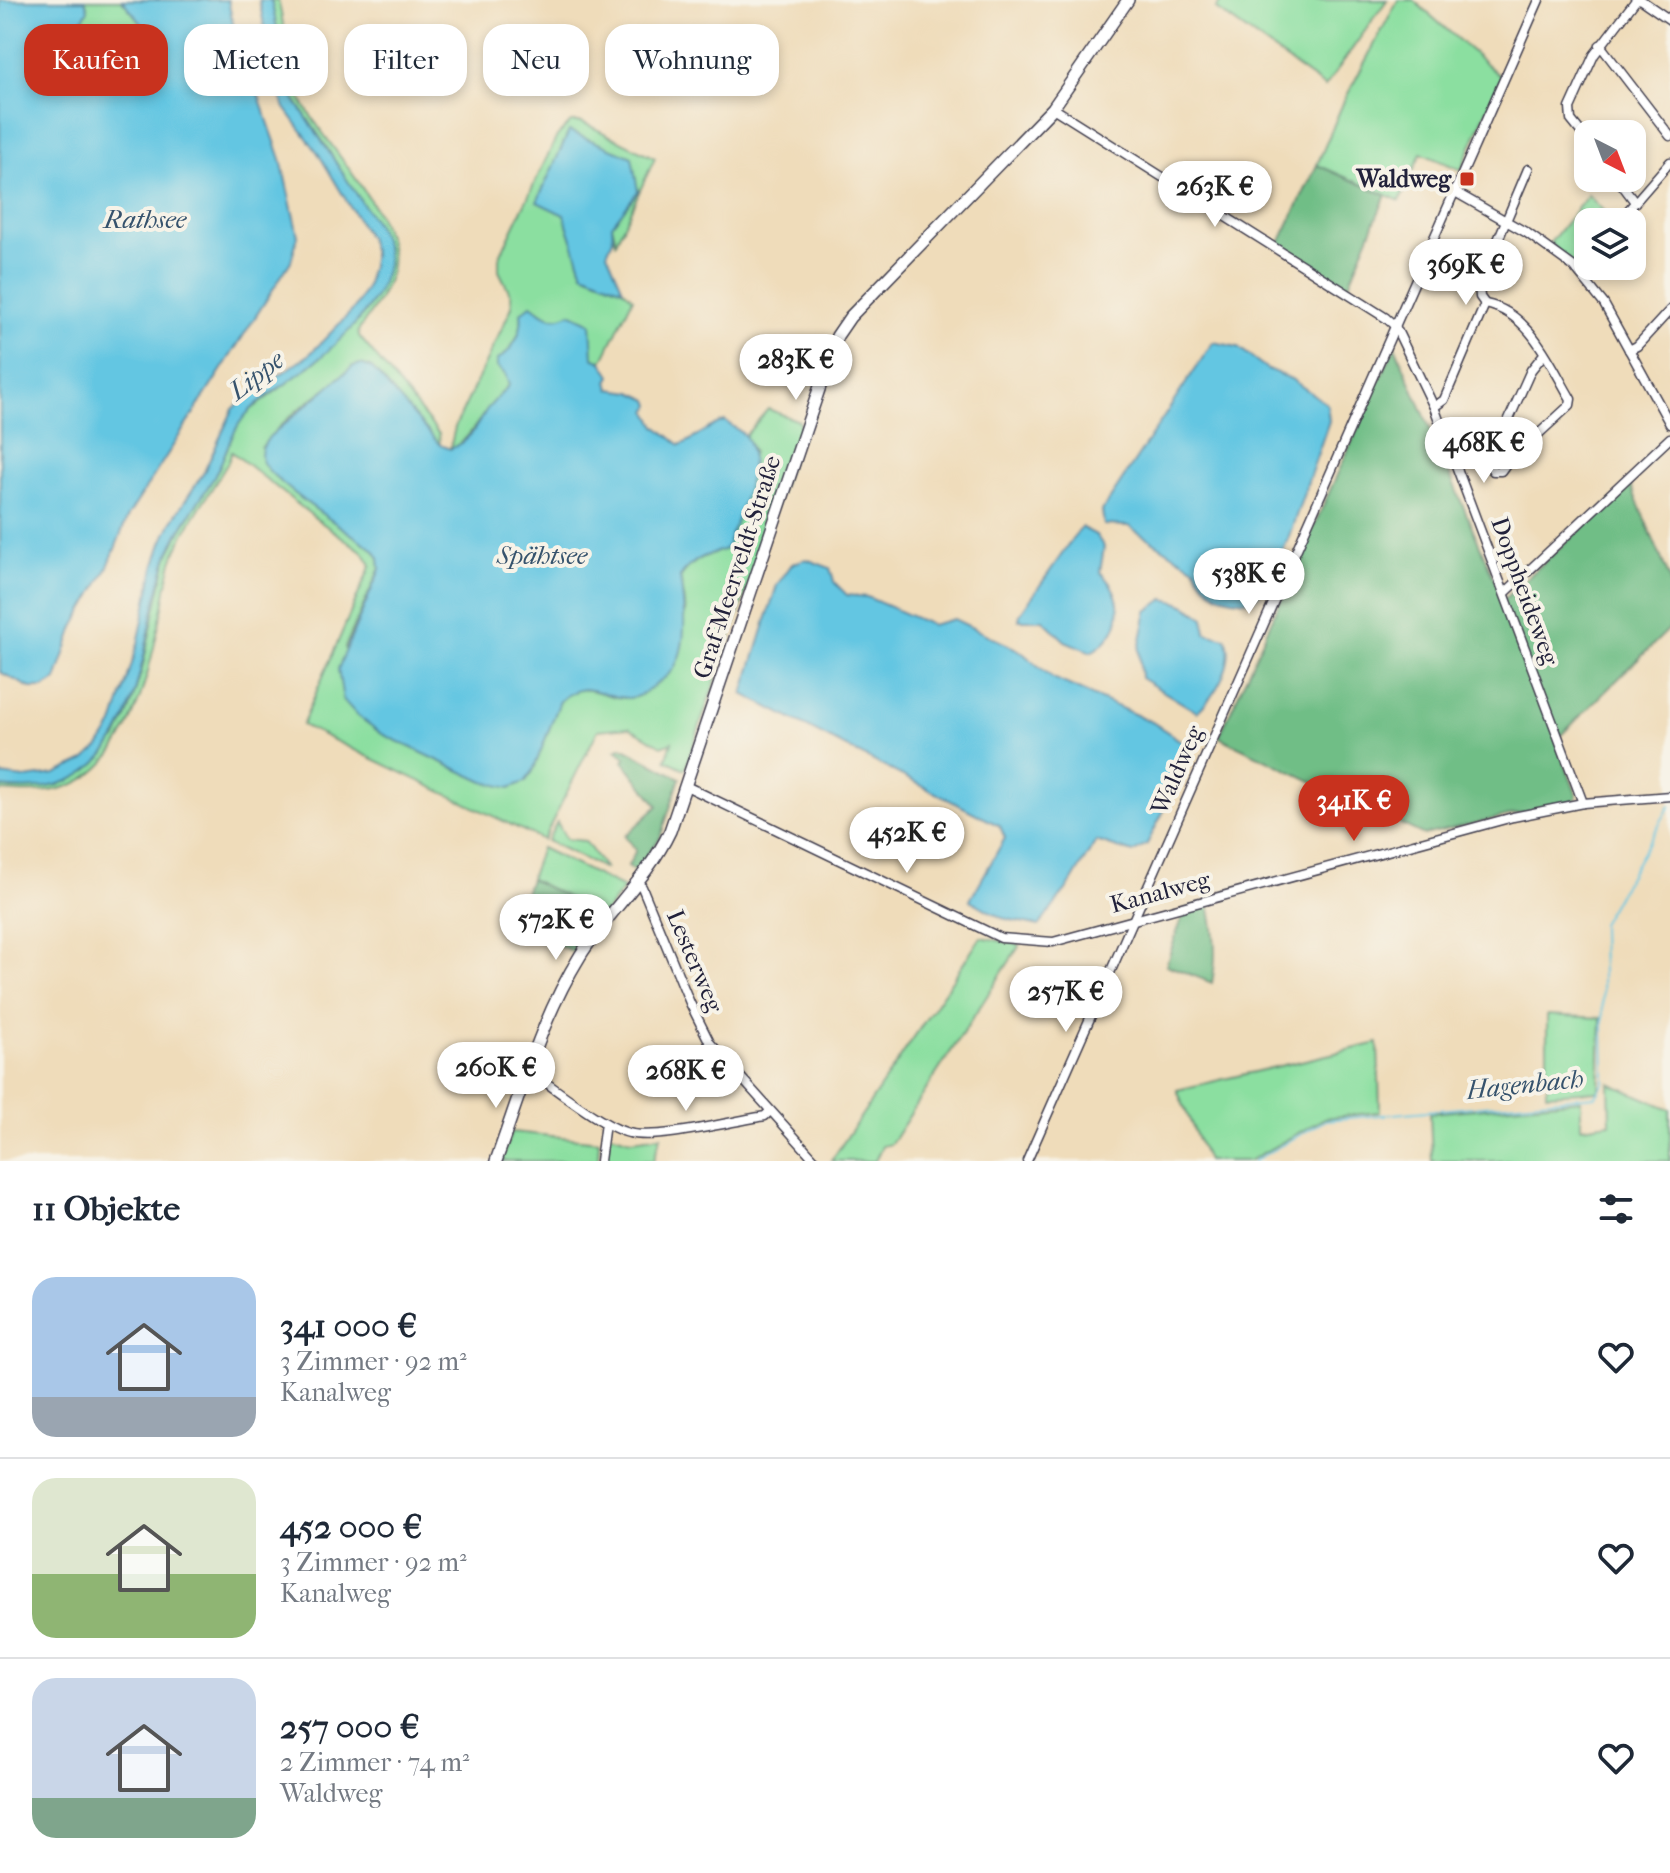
<!DOCTYPE html>
<html lang="de">
<head>
<meta charset="utf-8">
<style>
	:root { --surface:#fff; --page:#f2f2f3; --text:#1f2937; --muted:#747a83; --line:#e0e1e3; --accent:#c8321e }
	body { margin:0; font-family:"IM FELL French Canon",serif; background:var(--page); color:var(--text); height:100vh; display:flex; flex-direction:column; font-size:30px; white-space:nowrap }
	* { box-sizing:border-box; margin:0 }
	p { font-size:26px; color:var(--muted) }
	.icon { flex:none; width:44px; height:44px; fill:none; stroke:currentColor; stroke-width:2; stroke-linecap:round; stroke-linejoin:round }
	.map { position:relative; height:1161px; overflow:hidden }
	.side { display:flex; flex-direction:column; background:var(--surface); flex:1 }
	.side>* { flex:none }
	.banner { position:absolute; left:24px; top:24px; width:800px; height:72px; display:flex; gap:16px }
	.needle { width:52px; rotate:138deg }
	.controls { position:absolute; left:1574px; top:120px; display:grid; gap:16px }
	.controls a { display:grid; place-items:center; width:72px; height:72px; border-radius:16px; background:var(--surface); box-shadow:0 4px 12px #0003; font-size:40px }
	.price { position:absolute; translate:-50% -68px; padding:0 18px; border-radius:28px; background:#fff; color:#222; font-size:26px; line-height:52px; filter:drop-shadow(0 2px 4px #0008) }
	.price::after { content:''; position:absolute; left:50%; top:48px; width:24px; height:18px; margin-left:-12px; background:inherit; clip-path:polygon(0 0,100% 0,50% 100%) }
	.price.active { background:var(--accent); color:#fff }
	ul { padding:0; list-style:none }
	li { display:flex; align-items:center; gap:24px; height:200px; padding:0 32px }
	li+li { border-top:2px solid var(--line) }
	li span { display:grid; place-items:center; flex:none; width:224px; height:160px; border-radius:24px; color:#555 }
	li>.icon { margin-inline-start:auto }
	span .icon { width:96px; height:96px; fill:#fffc; stroke-width:1 }
	li b { font-size:34px }
	h2 { display:flex; justify-content:space-between; align-items:center; height:96px; padding:0 32px; font-size:34px }
	.pill { padding:0 28px; border-radius:24px; background:var(--surface); box-shadow:0 4px 12px #0003; font-size:28px; line-height:72px }
	.pill.active { background:var(--accent); color:#fff }
	.map>svg:first-child { display:block }
</style>
</head>
<body>
<div class="map">
<svg width="1670" height="1161" viewBox="0 0 1670 1161">
	<rect width="100%" height="100%" fill="#f7f3e8"/>
	<filter id="ink" filterUnits="userSpaceOnUse"><feTurbulence type="fractalNoise" baseFrequency=".0125" numOctaves="2"/><feDisplacementMap in="SourceGraphic" scale="16" xChannelSelector="R" yChannelSelector="G"/><feConvolveMatrix kernelMatrix="1 2 1 2 8 2 1 2 1" color-interpolation-filters="sRGB"/></filter>
	<filter id="wash" filterUnits="userSpaceOnUse"><feTurbulence type="fractalNoise" baseFrequency=".006" numOctaves="4" result="noise"/><feDisplacementMap in="SourceGraphic" scale="32" xChannelSelector="R" yChannelSelector="G"/><feGaussianBlur stdDeviation="1.8" result="paint"/><feColorMatrix in="noise" values="0 0 0 0 0 0 0 0 0 0 0 0 0 0 0 0 0 1.4 0 .05"/><feComposite in="paint" operator="in"/></filter>
	<g filter="url(#wash)">
		<rect width="100%" height="100%" fill="#efdcba"/>
		<g fill="#8bdfa0" stroke="#56806e" stroke-width="2">
			<polygon points="85,0 122,0 165,51 165,60 161,60 117,34 110,25 98,30 97,37 74,77 70,77 57,61 88,10"/>
			<path d="M271 0H278C287 33 286 70 302 101 326 146 397 215 391 266 388 291 371 312 358 331L359 336 439 434 440 446 372 368 361 364C327 389 286 413 261 448L306 502 373 549 379 558 380 568 345 647 358 716 382 734 484 782H525L533 771 560 701C586 676 602 700 629 698 638 697 651 690 656 683 663 674 683 625 685 614 687 604 682 588 680 578 692 560 706 555 726 549L753 451 745 436 768 409 799 421 801 432 685 769 666 760 672 742 662 746 629 727 598 730 543 840 302 725 371 565 363 552 315 518 232 452 227 464C209 495 185 526 173 559 168 574 166 591 163 607 150 664 134 761 72 785 49 794 24 793 0 791V787L13 789 59 785 117 738 130 709 142 669 167 558 180 531 217 472 235 430 244 415 316 361 366 311 379 288 387 264 386 246 326 146 291 94Z"/>
			<polygon points="1222,0 1387,0 1325,87 1216,9"/>
			<polygon points="1398,0 1413,0 1501,77 1461,170 1421,153 1400,201 1317,165 1343,103"/>
			<path d="M571 122H582L655 158 616 242 612 225 638 191 564 215 583 273 623 289 633 298 602 362 593 358 561 319 548 317 532 305 521 313C524 330 515 344 504 356L509 384C502 394 494 401 487 410 474 426 469 440 450 449L455 427 512 307 511 295 499 271V258L557 136Z"/>
			<polygon points="1588,195 1614,222 1588,222 1588,253 1574,267 1550,243"/>
			<polygon points="557,822 566,839 585,841 605,869 547,841"/>
			<polygon points="541,848 624,888 603,915 530,879"/>
			<polygon points="981,937 1020,945 891,1144 882,1146 875,1161 831,1161"/>
			<polygon points="1547,1015 1601,1018 1599,1091 1547,1094"/>
			<polygon points="1378,1043 1380,1112 1325,1118 1249,1161 1207,1161 1177,1090"/>
			<polygon points="1609,1083 1670,1109 1670,1161 1432,1161 1430,1113 1581,1100 1581,1127 1610,1123"/>
			<polygon points="512,1132 599,1141 598,1161 501,1161"/>
			<polygon points="608,1133 631,1140 661,1136 653,1161 605,1161"/>
		</g>
		<g fill="#70be86" stroke="#497060" stroke-width="2">
			<polygon points="1317,165 1386,195 1347,289 1279,245"/>
			<polygon points="1395,346 1503,600 1630,484 1670,579 1670,628 1556,740 1577,796 1575,800 1424,835 1219,737"/>
			<polygon points="622,747 680,778 660,838 634,871 628,866 636,850 625,836 658,806 623,761 626,758 616,750"/>
			<polygon points="530,879 603,915 575,953 514,924"/>
			<path d="M1209 903C1214 931 1218 954 1212 983L1166 965 1185 909Z"/>
		</g>
		<g fill="#64c6e2" stroke="#43748e" stroke-width="2">
			<polygon points="0,0 85,0 88,10 57,61 70,77 75,77 97,37 98,30 105,24 110,25 117,34 160,60 165,59 165,51 122,0 228,0 234,28 244,43 240,58 248,81 259,96 281,159 298,236 291,261 128,516 107,569 74,627 56,680 43,688 30,688 0,672"/>
			<path d="M259 0H271L291 94 376 224C382 236 389 249 387 264 381 310 324 357 288 382 268 396 246 408 235 431 227 445 223 461 215 475 199 503 177 529 167 559 135 654 146 807 0 787V775L25 778 55 774 85 760 99 747 113 725 138 644 154 567 162 543 172 521 204 472 233 409 245 398 309 355 355 308 367 286 373 254 368 237 318 153 285 108 277 88Z"/>
			<polygon points="569,131 632,157 638,191 612,225 613,239 607,253 623,289 583,273 564,215 537,202"/>
			<path d="M531 305C545 315 554 323 570 313L591 323 593 358 602 362 611 376 608 381 610 389 632 392 649 400 651 405 648 412 656 426 680 445C698 439 706 426 725 421 731 426 740 430 745 436 765 460 735 522 726 549 706 555 692 559 680 577 684 604 689 644 674 668 669 676 658 683 651 688 644 693 637 698 629 698 602 699 586 676 560 701L533 771 525 782 510 788 484 782 382 734 358 716 343 700 338 669 380 569 379 558 373 549C353 535 267 479 262 460 259 451 264 445 269 437L353 366 361 364 372 368 440 445 450 449 462 443 472 433 487 409 509 385 505 374 497 367V360C513 351 524 331 521 313Z"/>
			<path d="M1213 342 1238 347 1267 369 1291 379 1327 404 1329 421 1288 539 1268 585 1252 601C1225 600 1206 594 1195 568L1128 526 1104 525 1102 511Z"/>
			<path d="M1081 527 1096 535 1104 547 1100 572C1127 598 1125 633 1091 652L1065 641 1043 620H1019L1020 614Z"/>
			<polygon points="806,559 830,568 834,582 847,595 867,597 931,625 954,619 1019,650 1053,678 1152,722 1184,743 1189,761 1147,844 1133,853 1096,841 1071,883 1039,926 1002,918 970,900 1005,838 1000,826 743,694 777,585 792,564"/>
			<path d="M1164 599C1180 602 1191 607 1204 618L1206 633 1226 638C1236 663 1215 696 1197 712L1141 678 1139 649 1147 611Z"/>
		</g>
		<g fill="none" stroke-linecap="round" stroke-linejoin="round">
			<polyline stroke="#64c6e2" stroke-width="2" points="1254,1161 1326,1120 1596,1096 1604,1082 1601,924 1670,806"/>
		</g>
	</g>
	<g filter="url(#ink)">
		<g fill="none" stroke-linecap="round" stroke-linejoin="round">
			<g stroke="#413e4e" stroke-width="11">
				<g id="minor">
					<polyline points="1641,0 1670,20"/>
					<polyline points="1600,45 1670,136"/>
					<polyline points="1053,108 1386,318 1395,326 1434,407 1583,803"/>
					<polyline points="1588,141 1571,120 1570,108 1594,55 1636,0"/>
					<polyline points="1617,178 1635,202"/>
					<polyline points="1455,192 1527,233 1574,267 1604,304 1670,424"/>
					<polyline points="1618,222 1670,162"/>
					<polyline points="1632,253 1639,264"/>
					<path d="M1485 304C1530 312 1550 364 1571 399L1570 405 1521 450 1510 452 1501 444V437L1531 370 1544 354"/>
					<polyline points="1629,350 1637,346 1670,310"/>
					<polyline points="1434,407 1444,400 1485,304 1480,297 1479,285 1528,169"/>
					<polyline points="1501,444 1490,466 1493,471 1501,471 1514,453"/>
					<polyline points="1505,593 1670,438"/>
					<polyline points="686,786 1001,938 1053,942 1513,817 1583,803 1670,796"/>
					<polyline points="636,883 642,887 690,1003 710,1043 816,1161"/>
					<path d="M528 1070C554 1087 602 1127 629 1133 657 1141 732 1121 765 1116L770 1111"/>
					<polyline points="600,1161 605,1123"/>
					<polyline points="1027,1161 1539,0"/>
				</g>
			</g>
			<g stroke="#413e4e" stroke-width="14">
				<path id="secondary" d="M496 1161C521 1092 541 1019 580 956 607 913 648 878 670 831L837 336 850 317 1053 108 1128 0"/>
			</g>
			<use href="#minor" stroke="#fff" stroke-width="8"/>
			<use href="#secondary" stroke="#fff" stroke-width="11"/>
		</g>
	</g>
	<rect fill="#c8321e" stroke="#f7f3e8" stroke-width="3" x="1459" y="171" width="16" height="16" rx="4"/>
	<g text-anchor="middle" stroke-width="8" stroke-linejoin="round" paint-order="stroke">
		<g font-size="24" font-weight="bold" fill="#22223b" stroke="#f7f3e8" text-anchor="end">
			<text x="1451" y="187">Waldweg</text>
		</g>
		<g font-size="24" fill="#22223b" stroke="#f7f3e8">
			<text transform="translate(737 567) rotate(-72)" y="8">Graf-Meerveldt-Straße</text>
			<text transform="translate(1525 591) rotate(70)" y="8">Doppheideweg</text>
			<text transform="translate(1177 770) rotate(-66)" y="8">Waldweg</text>
			<text transform="translate(1160 892) rotate(-15)" y="8">Kanalweg</text>
			<text transform="translate(695 961) rotate(67)" y="8">Lesterweg</text>
		</g>
		<g font-size="26" font-style="italic" fill="#36536d" stroke="#f7f3e8">
			<text x="145" y="228">Rathsee</text>
			<text transform="translate(256 375) rotate(-38)" y="9">Lippe</text>
			<text x="542" y="564">Spähtsee</text>
			<text transform="translate(1525 1084) rotate(-6)" y="9">Hagenbach</text>
		</g>
	</g>
</svg>
<div class="controls">
<a><svg class="needle" viewBox="-14 -14 28 28"><path d="M0-13l5 13h-10z" fill="#e53935"/><path d="M0 13l5-13h-10z" fill="#747a83"/></svg></a>
<a><svg class="icon" aria-label="layers" viewBox="0 0 24 24"><path d="M12 4l9 5-9 5-9-5zM3 14l9 5 9-5"/></svg></a>
</div>
<b class="price" style="left:1215px;top:229px">263K €</b>
<b class="price" style="left:1466px;top:307px">369K €</b>
<b class="price" style="left:796px;top:402px">283K €</b>
<b class="price" style="left:1484px;top:485px">468K €</b>
<b class="price" style="left:1249px;top:616px">538K €</b>
<b class="price active" style="left:1354px;top:843px">341K €</b>
<b class="price" style="left:907px;top:875px">452K €</b>
<b class="price" style="left:556px;top:962px">572K €</b>
<b class="price" style="left:1066px;top:1034px">257K €</b>
<b class="price" style="left:496px;top:1110px">260K €</b>
<b class="price" style="left:686px;top:1113px">268K €</b>
<div class="banner">
<a class="pill active">Kaufen</a>
<a class="pill">Mieten</a>
<a class="pill">Filter</a>
<a class="pill">Neu</a>
<a class="pill">Wohnung</a>
</div>
</div>
<section class="side">
<h2>11 Objekte<svg class="icon" aria-label="filters" viewBox="0 0 24 24"><path d="M4 7h16M4 17h16"/><circle cx="9" cy="7" r="2"/><circle cx="15" cy="17" r="2"/></svg></h2>
<ul>
<li><span style="background:linear-gradient(#a9c7e8 75%,#9aa5b1 0)"><svg class="icon" aria-label="home" viewBox="0 0 24 24"><path d="M3 11l9-7 9 7M6 9v11h12V9"/></svg></span><div><b>341 000 €</b><p>3 Zimmer · 92 m²</p><p>Kanalweg</p></div><svg class="icon" aria-label="heart" viewBox="0 0 24 24"><path d="M12 20l-8-8c-3-5 5-10 8-4 3-6 11-1 8 4z"/></svg></li>
<li><span style="background:linear-gradient(#dfe7d0 60%,#8fb573 0)"><svg class="icon" aria-label="home" viewBox="0 0 24 24"><path d="M3 11l9-7 9 7M6 9v11h12V9"/></svg></span><div><b>452 000 €</b><p>3 Zimmer · 92 m²</p><p>Kanalweg</p></div><svg class="icon" aria-label="heart" viewBox="0 0 24 24"><path d="M12 20l-8-8c-3-5 5-10 8-4 3-6 11-1 8 4z"/></svg></li>
<li><span style="background:linear-gradient(#c9d6e8 75%,#7fa58c 0)"><svg class="icon" aria-label="home" viewBox="0 0 24 24"><path d="M3 11l9-7 9 7M6 9v11h12V9"/></svg></span><div><b>257 000 €</b><p>2 Zimmer · 74 m²</p><p>Waldweg</p></div><svg class="icon" aria-label="heart" viewBox="0 0 24 24"><path d="M12 20l-8-8c-3-5 5-10 8-4 3-6 11-1 8 4z"/></svg></li>
</ul>
</section>
</body>
</html>
